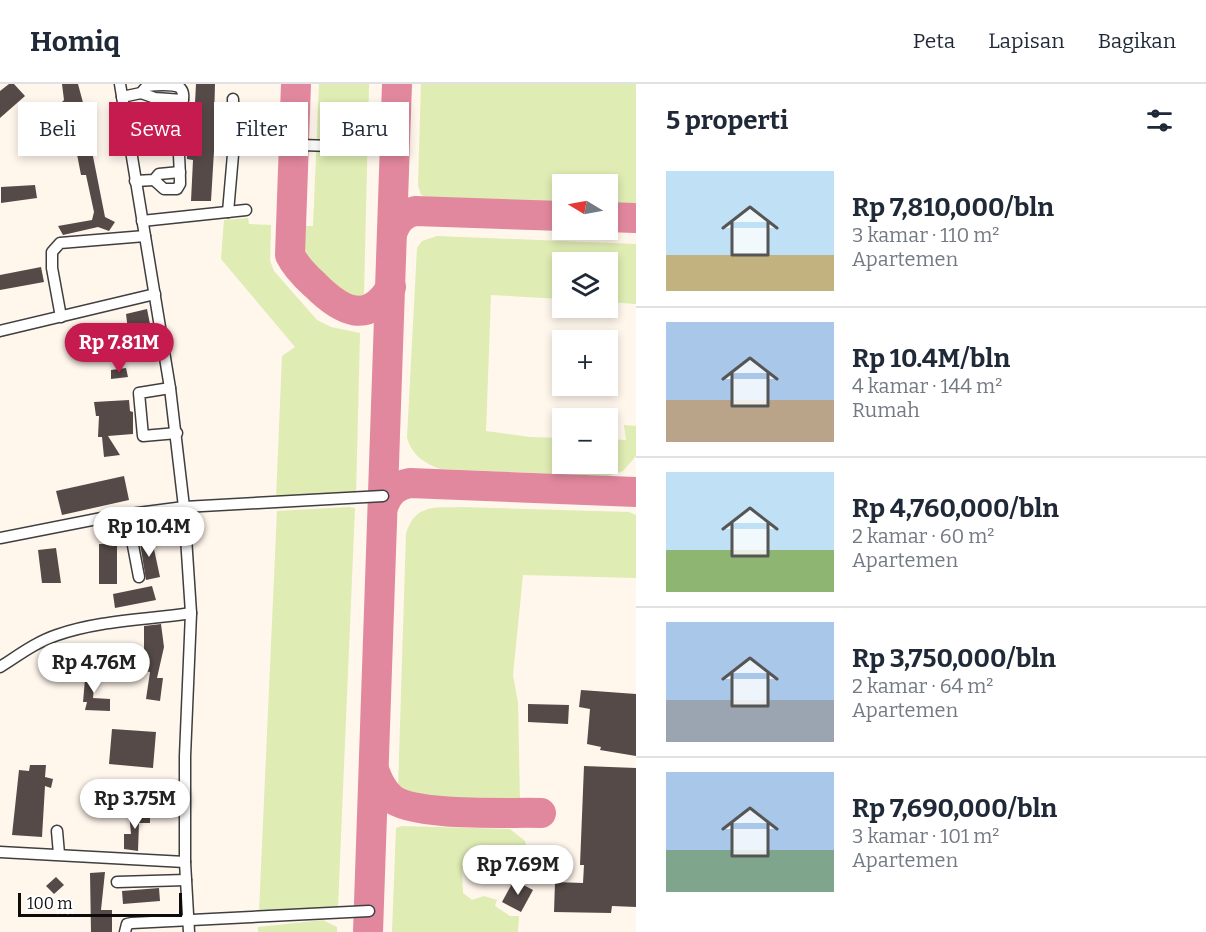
<!DOCTYPE html>
<html lang="id">
<head>
<meta charset="utf-8">
<style>
	:root { --surface:#fff; --page:#f6f6f7; --text:#1f2937; --muted:#747a83; --line:#e0e1e3; --accent:#c61b4f }
	body { margin:0; font-family:Bitter,serif; background:var(--page); color:var(--text); height:100vh; display:flex; flex-direction:column; font-size:22px; white-space:nowrap }
	* { box-sizing:border-box; margin:0 }
	p { font-size:20px; color:var(--muted) }
	.icon { flex:none; width:33px; height:33px; fill:none; stroke:currentColor; stroke-width:2; stroke-linecap:round; stroke-linejoin:round }
	.map { position:relative; flex:1; overflow:hidden }
	.drawer { display:flex; flex-direction:column; background:var(--surface); width:570px }
	.drawer>* { flex:none }
	.top-card { position:absolute; left:18px; top:18px; width:528px; height:54px; display:flex; gap:12px }
	.needle { width:39px; rotate:280deg }
	.tools { position:absolute; left:552px; top:90px; display:grid; gap:12px }
	.tools a { display:grid; place-items:center; width:66px; height:66px; border-radius:0px; background:var(--surface); box-shadow:0 3px 9px #0003; font-size:30px }
	.scale { position:absolute; left:18px; bottom:15px; width:164px; box-sizing:border-box; padding-left:6px; border:3px solid #0c0c0c; border-top:0; font-size:16px; line-height:21px; white-space:nowrap; color:#0c0c0c; -webkit-text-stroke:4px #fff; paint-order:stroke }
	.price { position:absolute; translate:-50% -51px; padding:0 14px; border-radius:21px; background:#fff; color:#222; font-size:20px; line-height:39px; filter:drop-shadow(0 2px 3px #0008) }
	.price::after { content:''; position:absolute; left:50%; top:36px; width:18px; height:14px; margin-left:-9px; background:inherit; clip-path:polygon(0 0,100% 0,50% 100%) }
	.price.selected { background:var(--accent); color:#fff }
	ul { padding:0; list-style:none }
	li { display:flex; align-items:center; gap:18px; height:150px; padding:0 30px }
	li+li { border-top:2px solid var(--line) }
	li span { display:grid; place-items:center; flex:none; width:168px; height:120px; border-radius:0px; color:#555 }
	li>.icon { margin-inline-start:auto }
	span .icon { width:72px; height:72px; fill:#fffc; stroke-width:1 }
	li b { font-size:26px }
	h2 { display:flex; justify-content:space-between; align-items:center; height:72px; padding:0 30px; font-size:26px }
	.pill { padding:0 21px; border-radius:0px; background:var(--surface); box-shadow:0 3px 9px #0003; font-size:21px; line-height:54px }
	.pill.selected { background:var(--accent); color:#fff }
	header { display:flex; align-items:center; gap:36px; box-sizing:border-box; height:84px; padding:0 30px; background:var(--surface); border-bottom:2px solid var(--line) }
	header strong { font-size:28px }
	nav { display:flex; gap:33px; margin-inline-start:auto; font-size:21px }
	main { display:flex; flex:1; min-height:0 }
	.map>svg:first-child { display:block }
</style>
</head>
<body>
<header>
<strong>Homiq</strong>
<nav><a>Peta</a><a>Lapisan</a><a>Bagikan</a></nav>
</header>
<main>
<div class="map">
<svg width="636" height="848" viewBox="0 0 636 848">
	<rect width="100%" height="100%" fill="#fff6ec"/>
	<g fill="#dfecb3">
		<path d="M319 0H369L364 210 356 214C335 208 319 192 303 177L306 142H313Z"/>
		<polygon points="421,0 636,0 636,119 608,119 608,100 562,100 562,118 431,115 421,111 418,101"/>
		<polygon points="248,134 249,140 271,141 270,177 274,187 317,236 331,243 360,249 356,410 276,415 282,272 295,263 221,175 224,136"/>
		<path d="M437 152 636 160V220L608 218V178H562V215L491 211 486 347 530 353 562 354V380H608V355L626 356 624 341 636 342V372L623 387 608 392 440 385C424 379 412 371 407 354L417 164 422 157Z"/>
		<polygon points="349,423 355,424 338,822 259,828 277,427"/>
		<path d="M462 423 629 428 636 431V494L523 491 513 591 518 619 520 720 516 722 425 719 413 715 398 705 406 450C415 419 436 424 462 423Z"/>
		<polygon points="402,742 510,745 525,757 534,786 494,784 471,777 462,785 463,809 472,816 484,812 497,816 495,822 510,832 519,832 518,848 392,848 396,744"/>
		<polygon points="323,836 337,843 337,848 258,848 258,843"/>
	</g>
	<g fill="none" stroke-linecap="round" stroke-linejoin="round">
		<g stroke="#e2889e" stroke-width="30">
			<path d="M296 0 290 171C296 183 305 192 315 201 341 227 368 242 391 203"/>
			<polyline points="608,133 634,134"/>
			<path d="M392 150C396 138 402 130 415 127L562 132"/>
			<path d="M383 423C388 409 395 402 410 399L636 408"/>
			<path d="M374 686C378 696 382 706 391 714 414 733 508 728 541 729"/>
			<polyline points="368,848 397,0"/>
		</g>
	</g>
	<g fill="#564a48">
		<polygon points="9,0 14,0 25,12 0,34 0,7"/>
		<polygon points="62,0 78,0 85,26 57,33 56,24 64,16"/>
		<polygon points="196,0 215,0 214,37 218,37 218,49 226,49 226,67 214,67 211,117 191,117 193,76 187,75 186,49 187,37 194,37"/>
		<polygon points="87,42 105,133 115,138 109,147 98,143 63,151 58,142 92,136 94,128 86,91 81,91 75,60 66,64 65,46"/>
		<polygon points="35,101 37,114 1,119 1,103"/>
		<polygon points="41,183 44,198 0,206 0,191"/>
		<polygon points="147,225 150,240 128,246 126,230"/>
		<polygon points="126,284 128,293 111,295 111,286"/>
		<polygon points="129,316 130,327 133,328 133,350 108,352 120,371 104,373 102,353 98,353 99,332 96,332 94,318"/>
		<polygon points="124,392 129,416 62,431 56,407"/>
		<polygon points="151,451 160,493 146,496 139,453"/>
		<rect x="99" y="460" width="18" height="40"/>
		<polygon points="56,464 61,499 42,499 38,466"/>
		<polygon points="152,502 156,516 115,524 113,510"/>
		<polygon points="161,540 164,563 157,594 163,594 160,617 146,615 150,588 145,587 147,580 144,580 144,542"/>
		<polygon points="86,584 96,585 93,614 110,615 110,627 85,626 87,618 83,618"/>
		<polygon points="581,606 636,610 636,672 600,666 601,663 587,660 590,625 579,623"/>
		<polygon points="528,620 569,621 568,640 528,638"/>
		<polygon points="112,645 156,648 153,684 109,680"/>
		<polygon points="30,681 46,681 45,693 53,695 51,704 45,702 42,753 12,751 19,686 29,687"/>
		<polygon points="584,682 636,684 636,823 612,822 611,829 554,828 555,798 583,799 584,781 580,781"/>
		<polygon points="129,728 150,728 150,739 139,739 138,767 124,765 124,750 131,750"/>
		<polygon points="105,788 101,826 112,826 112,848 91,848 90,789"/>
		<polygon points="56,793 64,801 54,810 46,802"/>
		<polygon points="514,796 533,806 521,828 502,818"/>
		<polygon points="159,804 160,817 123,820 122,807"/>
	</g>
	<g fill="none" stroke-linecap="round" stroke-linejoin="round">
		<g stroke="#3f3f3f" stroke-width="13">
			<g id="minor">
				<polyline points="120,0 170,304 184,423 191,529 185,672 185,778 189,848"/>
				<polyline points="141,9 155,14 183,16"/>
				<path d="M122 13 141 9 147 2C155 1 172 0 179 3 188 10 180 22 179 30 177 54 180 77 180 100L177 105H164L154 96"/>
				<polyline points="234,59 395,64"/>
				<polyline points="135,97 154,96 159,90 180,88"/>
				<polyline points="228,128 234,59 233,15"/>
				<polyline points="142,137 246,126"/>
				<polyline points="61,233 52,184 52,168 60,159 145,152"/>
				<polyline points="0,247 155,210"/>
				<polyline points="170,304 139,309 143,352 177,349"/>
				<polyline points="127,430 139,493"/>
				<polyline points="0,454 107,433 184,423 383,412"/>
				<path d="M0 583C19 571 36 558 57 551 100 536 146 536 191 529"/>
				<polyline points="57,747 59,770"/>
				<polyline points="0,768 185,778"/>
				<polyline points="117,798 186,796"/>
				<polyline points="125,848 127,840 132,839 369,827"/>
			</g>
		</g>
		<use href="#minor" stroke="#fff" stroke-width="10"/>
	</g>
</svg>
<div class="tools">
<a><svg class="needle" viewBox="-14 -14 28 28"><path d="M0-13l5 13h-10z" fill="#e53935"/><path d="M0 13l5-13h-10z" fill="#747a83"/></svg></a>
<a><svg class="icon" aria-label="layers" viewBox="0 0 24 24"><path d="M12 4l9 5-9 5-9-5zM3 14l9 5 9-5"/></svg></a>
<a>+</a>
<a>−</a>
</div>
<div class="scale">100 m</div>
<b class="price selected" style="left:119px;top:290px">Rp 7.81M</b>
<b class="price" style="left:149px;top:474px">Rp 10.4M</b>
<b class="price" style="left:94px;top:610px">Rp 4.76M</b>
<b class="price" style="left:135px;top:746px">Rp 3.75M</b>
<b class="price" style="left:518px;top:812px">Rp 7.69M</b>
<div class="top-card">
<a class="pill">Beli</a>
<a class="pill selected">Sewa</a>
<a class="pill">Filter</a>
<a class="pill">Baru</a>
</div>
</div>
<section class="drawer">
<h2>5 properti<svg class="icon" aria-label="filters" viewBox="0 0 24 24"><path d="M4 7h16M4 17h16"/><circle cx="9" cy="7" r="2"/><circle cx="15" cy="17" r="2"/></svg></h2>
<ul>
<li><span style="background:linear-gradient(#bfe0f5 70%,#c2b280 0)"><svg class="icon" aria-label="home" viewBox="0 0 24 24"><path d="M3 11l9-7 9 7M6 9v11h12V9"/></svg></span><div><b>Rp 7,810,000/bln</b><p>3 kamar · 110 m²</p><p>Apartemen</p></div></li>
<li><span style="background:linear-gradient(#a9c7e8 65%,#b9a48a 0)"><svg class="icon" aria-label="home" viewBox="0 0 24 24"><path d="M3 11l9-7 9 7M6 9v11h12V9"/></svg></span><div><b>Rp 10.4M/bln</b><p>4 kamar · 144 m²</p><p>Rumah</p></div></li>
<li><span style="background:linear-gradient(#bfe0f5 65%,#8fb573 0)"><svg class="icon" aria-label="home" viewBox="0 0 24 24"><path d="M3 11l9-7 9 7M6 9v11h12V9"/></svg></span><div><b>Rp 4,760,000/bln</b><p>2 kamar · 60 m²</p><p>Apartemen</p></div></li>
<li><span style="background:linear-gradient(#a9c7e8 65%,#9aa5b1 0)"><svg class="icon" aria-label="home" viewBox="0 0 24 24"><path d="M3 11l9-7 9 7M6 9v11h12V9"/></svg></span><div><b>Rp 3,750,000/bln</b><p>2 kamar · 64 m²</p><p>Apartemen</p></div></li>
<li><span style="background:linear-gradient(#a9c7e8 65%,#7fa58c 0)"><svg class="icon" aria-label="home" viewBox="0 0 24 24"><path d="M3 11l9-7 9 7M6 9v11h12V9"/></svg></span><div><b>Rp 7,690,000/bln</b><p>3 kamar · 101 m²</p><p>Apartemen</p></div></li>
</ul>
</section>
</main>
</body>
</html>
